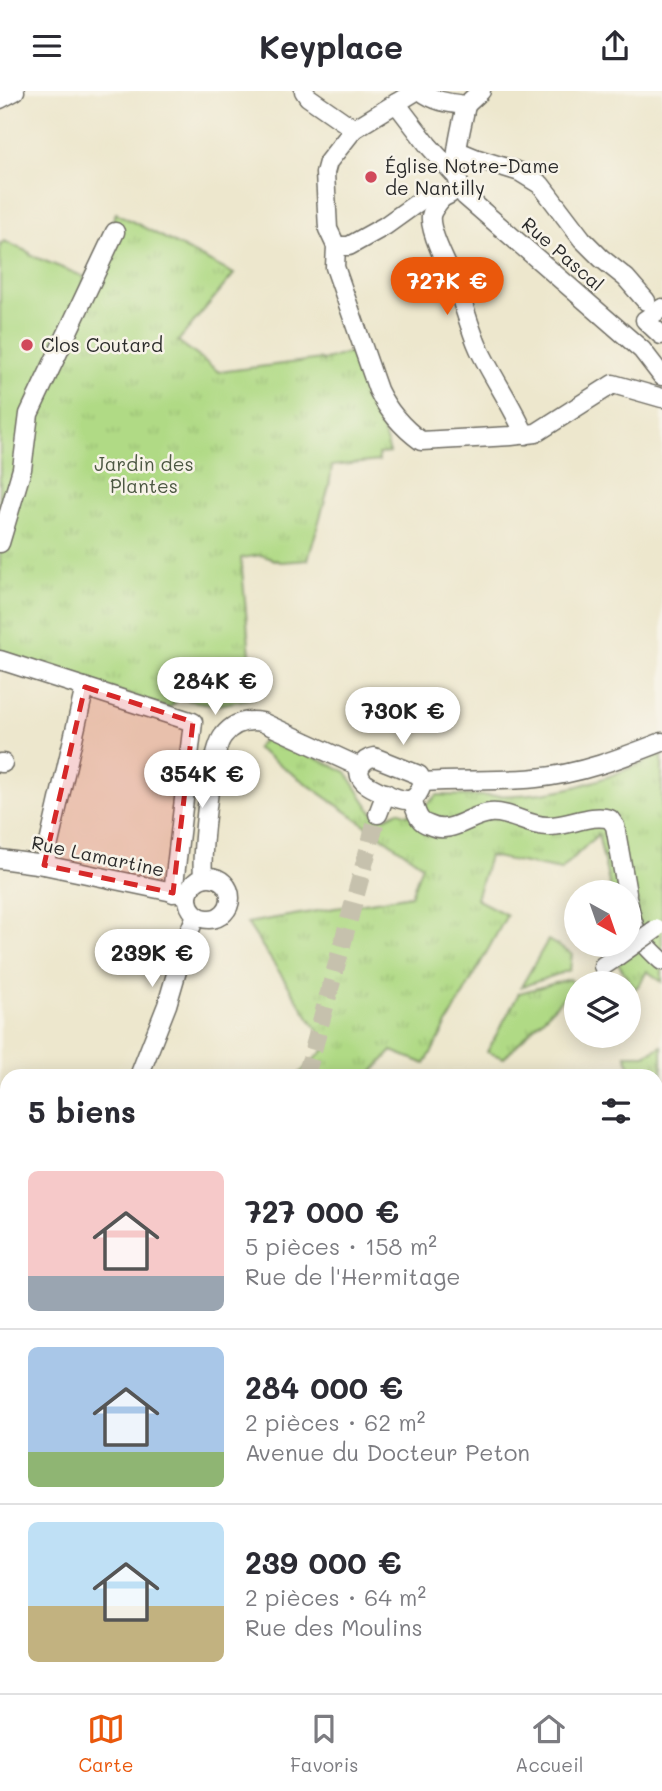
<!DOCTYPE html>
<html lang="fr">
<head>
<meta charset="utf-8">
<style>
	:root { --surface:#fff; --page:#f2f2f3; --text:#2b2b33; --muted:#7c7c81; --line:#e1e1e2; --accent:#ea580c }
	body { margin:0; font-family:Mali,sans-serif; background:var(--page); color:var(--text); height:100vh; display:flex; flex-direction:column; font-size:26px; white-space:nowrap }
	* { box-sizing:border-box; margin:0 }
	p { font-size:23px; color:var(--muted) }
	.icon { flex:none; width:38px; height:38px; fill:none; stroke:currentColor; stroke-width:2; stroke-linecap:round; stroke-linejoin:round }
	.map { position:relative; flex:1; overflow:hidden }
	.sheet { position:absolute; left:0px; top:978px; width:663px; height:625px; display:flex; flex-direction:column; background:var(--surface); border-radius:21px 21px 0 0; box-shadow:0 4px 18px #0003 }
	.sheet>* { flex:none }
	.needle { width:46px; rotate:140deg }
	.buttons { position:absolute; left:564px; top:789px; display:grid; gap:14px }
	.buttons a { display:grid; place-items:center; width:77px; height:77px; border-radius:50%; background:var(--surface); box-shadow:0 4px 18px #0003; font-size:35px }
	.price { position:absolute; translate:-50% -60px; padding:0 16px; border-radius:24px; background:#fff; color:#222; font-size:23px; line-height:46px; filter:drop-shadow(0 2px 4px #0008) }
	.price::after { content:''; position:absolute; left:50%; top:42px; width:21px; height:16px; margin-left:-10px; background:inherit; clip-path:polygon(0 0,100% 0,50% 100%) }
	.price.selected { background:var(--accent); color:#fff }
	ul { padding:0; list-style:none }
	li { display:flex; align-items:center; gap:21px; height:175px; padding:0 28px }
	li+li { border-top:2px solid var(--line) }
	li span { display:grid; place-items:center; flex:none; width:196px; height:140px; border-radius:10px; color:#555 }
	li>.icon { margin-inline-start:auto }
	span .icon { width:84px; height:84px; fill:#fffc; stroke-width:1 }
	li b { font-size:30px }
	h2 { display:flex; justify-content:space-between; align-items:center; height:84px; padding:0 28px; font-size:30px }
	header { display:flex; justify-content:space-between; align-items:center; height:91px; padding:0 28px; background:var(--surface); font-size:32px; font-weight:800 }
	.menu { display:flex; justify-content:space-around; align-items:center; height:98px; border-top:2px solid var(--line); background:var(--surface); font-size:19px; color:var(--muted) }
	.menu a { display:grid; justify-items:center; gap:4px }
	.menu .selected { color:var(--accent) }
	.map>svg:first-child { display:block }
</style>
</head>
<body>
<header><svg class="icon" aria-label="menu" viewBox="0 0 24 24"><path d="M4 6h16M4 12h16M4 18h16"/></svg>Keyplace<svg class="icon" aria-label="share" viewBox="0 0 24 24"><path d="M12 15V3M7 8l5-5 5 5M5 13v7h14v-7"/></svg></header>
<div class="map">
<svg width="662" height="1602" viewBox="0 0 662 1602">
	<defs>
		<pattern id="grass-tufts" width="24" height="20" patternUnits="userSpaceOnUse" patternTransform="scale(1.75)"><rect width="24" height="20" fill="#b0da85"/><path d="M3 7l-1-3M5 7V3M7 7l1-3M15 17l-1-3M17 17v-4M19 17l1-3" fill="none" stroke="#98bb73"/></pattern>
		<pattern id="water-ripples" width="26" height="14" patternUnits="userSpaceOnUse" patternTransform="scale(1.75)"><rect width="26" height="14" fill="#4db7cb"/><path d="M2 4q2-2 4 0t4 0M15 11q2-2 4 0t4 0" fill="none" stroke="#4095a5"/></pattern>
	</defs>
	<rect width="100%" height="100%" fill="#f7f3e8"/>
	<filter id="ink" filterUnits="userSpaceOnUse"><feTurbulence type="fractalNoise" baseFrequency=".0143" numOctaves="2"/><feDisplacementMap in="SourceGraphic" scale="14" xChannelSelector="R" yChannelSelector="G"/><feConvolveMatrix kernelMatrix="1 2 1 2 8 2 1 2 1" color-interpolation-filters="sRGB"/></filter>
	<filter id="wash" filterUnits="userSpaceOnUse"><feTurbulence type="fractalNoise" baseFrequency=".00686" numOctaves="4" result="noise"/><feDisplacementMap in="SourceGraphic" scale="28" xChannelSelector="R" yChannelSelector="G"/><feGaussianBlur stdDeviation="1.57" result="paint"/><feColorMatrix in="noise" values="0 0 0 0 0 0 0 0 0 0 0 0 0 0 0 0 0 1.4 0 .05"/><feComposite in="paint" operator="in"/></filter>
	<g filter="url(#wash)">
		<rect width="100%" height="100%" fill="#ede7cd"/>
		<g fill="url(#grass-tufts)" stroke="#6e8258" stroke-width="2">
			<polygon points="116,122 234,183 178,250 219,281 321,268 322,270 357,259 390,362 378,363 379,370 332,375 329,395 308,469 281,471 261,464 241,467 254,607 218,614 179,608 169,617 0,561 0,429 21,323"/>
			<path d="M267 645 346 681 372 721 385 727 398 720 407 724 427 713 437 704C489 705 542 708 592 691 616 684 639 673 662 663V891L647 880 640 893 635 898 606 854H628V802L611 801 598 743 561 779 489 765 476 808 507 824 425 973 392 960 369 985H297L328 955 247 832 411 804 422 774 256 657Z"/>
			<polygon points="548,849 572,863 570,879 521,896"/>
			<polygon points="570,888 574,896 504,967 487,961 519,902"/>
			<polygon points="662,955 662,1079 656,1082 656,985 632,985 626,964 645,964"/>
		</g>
		<polygon fill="#b0da85" stroke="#6e8258" stroke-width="2" points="4,150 30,162 30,164 85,186 17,375 0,429 0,152 2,153"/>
		<polygon fill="url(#water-ripples)" stroke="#3c717b" stroke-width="2" points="0,1380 7,1380 7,1596 656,1596 656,1407 662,1407 662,1602 0,1602"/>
	</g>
	<g filter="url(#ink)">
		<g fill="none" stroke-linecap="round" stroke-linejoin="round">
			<polyline stroke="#c6c1ad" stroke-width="18" stroke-dasharray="18 9" stroke-linecap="butt" points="306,985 378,723"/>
			<g stroke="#6f6d64" stroke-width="21">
				<g id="minor">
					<polyline points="304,0 308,6 354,38"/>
					<path d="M416 0 354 38 328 71 325 82 328 138 336 155 335 176 378 299C388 320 403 337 421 350L511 345 536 342 613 293 662 307"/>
					<path d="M421 0C435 11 449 12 466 14"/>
					<polyline points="0,8 15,0"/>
					<polyline points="396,12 428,54 456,85"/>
					<path d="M466 14C461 41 447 81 465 105L642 259 662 285"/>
					<polyline points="466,14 481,0"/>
					<polyline points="458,60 475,67 520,81 541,94 582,148 601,167 626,187 646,210"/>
					<path d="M442 107C438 112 432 119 431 125 429 140 448 177 455 191 464 213 469 236 479 258 493 287 512 314 525 344"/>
					<polyline points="336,155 349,155 385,135 424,107 442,107 450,103"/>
					<polyline points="661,244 645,229 662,217"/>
					<polyline points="0,452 22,378 29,323 115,141"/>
					<polyline points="0,569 193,631 173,802"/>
					<path d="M374 666 419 684C422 689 423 693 420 699 418 704 413 709 408 709 400 710 367 696 363 690 354 680 363 668 374 666Z"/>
					<polyline points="0,672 3,672"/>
					<path d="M422 691C460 688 498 691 536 687 580 683 621 667 662 651"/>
					<path d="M412 708C414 714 416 723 420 728 422 731 426 733 429 734 451 745 469 724 490 722 510 720 527 735 547 735 568 736 590 722 610 728L615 735 627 802"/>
					<polyline points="378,723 386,702"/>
					<polyline points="0,768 44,774 187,804"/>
					<polyline points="44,774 85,596"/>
					<circle cx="209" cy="807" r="21"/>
					<path d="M203 786C201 763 210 661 223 645 233 632 246 628 262 631L360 676"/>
					<path d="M628 809C634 842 637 847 662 870"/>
					<polyline points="603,875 615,867"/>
					<polyline points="139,985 167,914 186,849 196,824"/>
					<polyline points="0,1091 7,1090"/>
					<polyline points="656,1181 662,1180"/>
					<polyline points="0,1200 7,1200"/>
					<polyline points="0,1247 7,1248"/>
					<polyline points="0,1303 7,1304"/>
					<polyline points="0,1369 7,1369"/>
				</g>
			</g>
			<g stroke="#6f6d64" stroke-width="26">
				<g id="major">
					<polyline points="656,1345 662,1344"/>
					<polyline points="0,1351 7,1351"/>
				</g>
			</g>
			<use href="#minor" stroke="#fff" stroke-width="18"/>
			<use href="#major" stroke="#f3c26a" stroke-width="23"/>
			<g stroke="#6f6d64" stroke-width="21" stroke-linecap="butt">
				<polyline id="minor-bridge" points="615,867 656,838"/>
			</g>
			<use href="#minor-bridge" stroke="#fff" stroke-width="18"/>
		</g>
	</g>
	<path fill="#d62828" fill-opacity="0.2" stroke="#d62828" stroke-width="5" stroke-dasharray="14 9" stroke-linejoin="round" d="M85 596 193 631 173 802 44 774Z"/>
	<g fill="#d1495b" stroke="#f7f3e8" stroke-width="2.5">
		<circle cx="371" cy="86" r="7"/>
		<circle cx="27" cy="254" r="7"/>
	</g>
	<g text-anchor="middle" stroke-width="5" stroke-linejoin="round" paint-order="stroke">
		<g font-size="19" fill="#2b2b2b" stroke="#f7f3e8" text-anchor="start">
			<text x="385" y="82">Église Notre-Dame<tspan x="385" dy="22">de Nantilly</tspan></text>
			<text x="41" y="261">Clos Coutard</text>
		</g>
		<g font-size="19" fill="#2b2b2b" stroke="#f7f3e8">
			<text transform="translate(563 163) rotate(41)" y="7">Rue Pascal</text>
			<text transform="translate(98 765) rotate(12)" y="7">Rue Lamartine</text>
		</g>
		<g font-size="19" fill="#4c5742" stroke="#f7f3e8">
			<text x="144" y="380">Jardin des<tspan x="144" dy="22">Plantes</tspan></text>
		</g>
	</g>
</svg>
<div class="buttons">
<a><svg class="needle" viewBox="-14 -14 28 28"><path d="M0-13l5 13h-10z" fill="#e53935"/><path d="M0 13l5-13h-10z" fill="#7c7c81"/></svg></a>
<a><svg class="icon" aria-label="layers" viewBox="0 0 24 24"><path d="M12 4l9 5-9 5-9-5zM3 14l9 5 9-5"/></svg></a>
</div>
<b class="price selected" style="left:447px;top:226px">727K €</b>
<b class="price" style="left:215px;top:626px">284K €</b>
<b class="price" style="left:403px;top:656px">730K €</b>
<b class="price" style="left:202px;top:719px">354K €</b>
<b class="price" style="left:152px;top:898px">239K €</b>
<section class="sheet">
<h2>5 biens<svg class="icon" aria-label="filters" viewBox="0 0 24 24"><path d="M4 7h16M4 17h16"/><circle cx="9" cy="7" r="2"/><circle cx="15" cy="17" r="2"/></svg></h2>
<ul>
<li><span style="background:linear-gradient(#f6c9c9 75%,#9aa5b1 0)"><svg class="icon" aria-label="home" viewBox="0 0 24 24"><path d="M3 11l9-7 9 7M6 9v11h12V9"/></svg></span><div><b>727 000 €</b><p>5 pièces · 158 m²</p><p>Rue de l'Hermitage</p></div></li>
<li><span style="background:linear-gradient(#a9c7e8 75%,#8fb573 0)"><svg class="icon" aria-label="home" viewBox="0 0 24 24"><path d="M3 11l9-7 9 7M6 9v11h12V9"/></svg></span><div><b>284 000 €</b><p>2 pièces · 62 m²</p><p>Avenue du Docteur Peton</p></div></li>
<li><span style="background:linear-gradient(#bfe0f5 60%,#c2b280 0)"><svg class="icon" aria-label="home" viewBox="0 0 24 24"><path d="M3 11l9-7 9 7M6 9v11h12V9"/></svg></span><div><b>239 000 €</b><p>2 pièces · 64 m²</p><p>Rue des Moulins</p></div></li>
</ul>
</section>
</div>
<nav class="menu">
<a class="selected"><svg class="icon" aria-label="map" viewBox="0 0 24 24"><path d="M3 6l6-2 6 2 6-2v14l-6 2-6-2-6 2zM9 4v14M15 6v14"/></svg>Carte</a>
<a><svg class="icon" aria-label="saved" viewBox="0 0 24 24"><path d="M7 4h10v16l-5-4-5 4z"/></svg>Favoris</a>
<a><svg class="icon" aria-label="home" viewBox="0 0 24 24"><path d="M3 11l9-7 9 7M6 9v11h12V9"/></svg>Accueil</a>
</nav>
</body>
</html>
